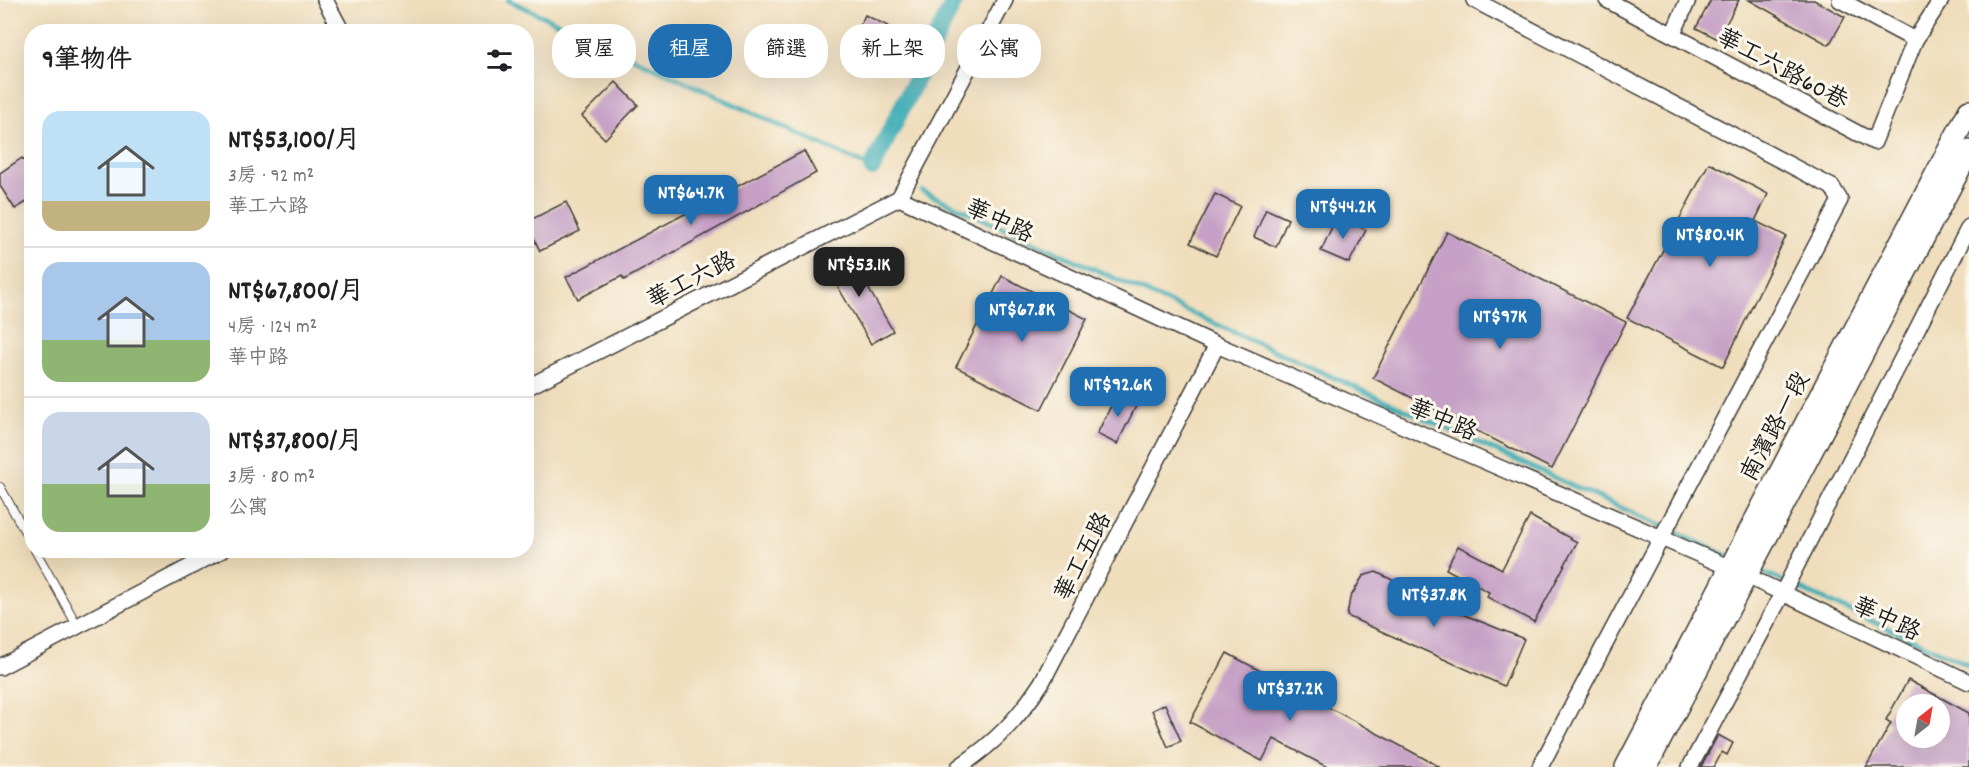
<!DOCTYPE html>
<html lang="zh-TW">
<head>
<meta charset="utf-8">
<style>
	:root { --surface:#fff; --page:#f6f6f6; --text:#202124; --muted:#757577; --line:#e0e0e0; --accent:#1f6fb2 }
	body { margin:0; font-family:Dekko,"LXGW WenKai TC",sans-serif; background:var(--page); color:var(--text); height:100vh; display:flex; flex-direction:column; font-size:22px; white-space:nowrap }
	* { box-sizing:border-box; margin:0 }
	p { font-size:20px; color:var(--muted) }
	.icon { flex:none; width:33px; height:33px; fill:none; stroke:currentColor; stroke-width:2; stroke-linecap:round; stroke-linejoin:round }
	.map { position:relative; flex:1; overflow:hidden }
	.details { position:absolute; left:24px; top:24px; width:510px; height:534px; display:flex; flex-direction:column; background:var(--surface); border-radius:24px; box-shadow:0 6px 24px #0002 }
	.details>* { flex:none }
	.hud { position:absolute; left:552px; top:24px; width:570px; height:54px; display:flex; gap:12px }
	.needle { width:39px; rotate:31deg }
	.buttons { position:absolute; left:1896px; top:694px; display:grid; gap:12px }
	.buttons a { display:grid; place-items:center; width:54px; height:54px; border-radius:50%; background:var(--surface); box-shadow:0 6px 24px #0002; font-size:30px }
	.price { position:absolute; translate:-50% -51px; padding:0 14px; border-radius:12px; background:var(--accent); color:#fff; font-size:20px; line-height:39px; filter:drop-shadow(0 2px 3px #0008) }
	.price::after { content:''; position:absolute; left:50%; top:36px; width:18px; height:14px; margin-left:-9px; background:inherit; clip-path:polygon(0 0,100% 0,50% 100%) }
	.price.selected { background:#222; color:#fff }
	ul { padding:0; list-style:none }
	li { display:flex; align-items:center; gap:18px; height:150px; padding:0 18px }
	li+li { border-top:2px solid var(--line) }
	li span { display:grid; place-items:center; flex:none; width:168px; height:120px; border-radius:18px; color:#555 }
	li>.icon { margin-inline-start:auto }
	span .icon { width:72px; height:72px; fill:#fffc; stroke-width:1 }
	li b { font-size:26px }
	h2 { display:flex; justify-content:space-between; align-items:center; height:72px; padding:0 18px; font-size:26px }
	.tag { padding:0 21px; border-radius:24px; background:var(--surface); box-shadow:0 6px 24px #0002; font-size:21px; line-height:54px }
	.tag.selected { background:var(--accent); color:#fff }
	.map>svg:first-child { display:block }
</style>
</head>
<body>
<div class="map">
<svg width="1969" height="767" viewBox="0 0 1969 767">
	<rect width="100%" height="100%" fill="#fbf7ec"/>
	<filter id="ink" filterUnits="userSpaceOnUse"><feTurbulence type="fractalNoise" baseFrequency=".0167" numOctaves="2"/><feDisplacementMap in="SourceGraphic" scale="12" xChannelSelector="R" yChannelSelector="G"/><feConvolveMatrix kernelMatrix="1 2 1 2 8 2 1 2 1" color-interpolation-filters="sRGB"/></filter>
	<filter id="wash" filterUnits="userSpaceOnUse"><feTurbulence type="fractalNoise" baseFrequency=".008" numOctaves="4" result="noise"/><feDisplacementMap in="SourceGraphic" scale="24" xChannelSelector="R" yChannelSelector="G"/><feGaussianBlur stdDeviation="1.35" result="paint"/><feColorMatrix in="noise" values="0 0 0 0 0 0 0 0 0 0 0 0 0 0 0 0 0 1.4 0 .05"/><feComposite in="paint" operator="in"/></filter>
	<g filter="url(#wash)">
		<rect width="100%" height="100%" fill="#efddbb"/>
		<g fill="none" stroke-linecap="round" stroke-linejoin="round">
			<g stroke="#39aab4" stroke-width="5">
				<polyline points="508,0 872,168"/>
				<polyline points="922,191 1732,558"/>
				<polyline points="1756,569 1969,665"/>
			</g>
			<polyline stroke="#39aab4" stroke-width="18" points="872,168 955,0"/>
		</g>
		<g id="blocks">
			<g fill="#c6a0c6" fill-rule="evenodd">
				<polygon points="1711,0 1739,0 1718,39 1696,28"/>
				<polygon points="1749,0 1814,0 1845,17 1829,45"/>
				<polygon points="865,15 888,26 875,54 852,43"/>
				<polygon points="616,82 638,105 605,139 582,116"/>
				<polygon points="804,151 816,173 624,280 622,276 578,299 566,277"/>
				<polygon points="22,158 32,172 32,199 15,209 0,186 0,173"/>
				<polygon points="1709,163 1768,194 1755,221 1786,236 1723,367 1627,318"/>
				<polygon points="1215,194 1240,206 1216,256 1190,243"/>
				<polygon points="566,202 580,231 540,251 526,222"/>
				<polygon points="1266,209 1288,219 1276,247 1254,237"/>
				<polygon points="1337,216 1366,230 1349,263 1321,251"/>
				<polygon points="1447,232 1626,322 1552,469 1373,378"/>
				<polygon points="848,253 893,331 871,344 826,266"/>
				<polygon points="1002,276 1087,319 1041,410 956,367"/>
				<polygon points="1118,392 1138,402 1117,444 1097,434"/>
				<polygon points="1530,516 1577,542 1534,622 1487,597 1489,592 1446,569 1458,546 1502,569"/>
				<polygon points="1376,572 1462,614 1524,639 1504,686 1347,616 1350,598 1363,576"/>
				<polygon points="1227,653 1440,767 1327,767 1274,739 1262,761 1190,722"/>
				<path d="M1908 680 1969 713V767H1866L1891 723 1886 720ZM1906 705H1940V738H1906Z"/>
				<polygon points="1165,704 1181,741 1168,747 1152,710"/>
				<polygon points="1718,735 1733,743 1727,755 1722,752 1714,767 1701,767"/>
			</g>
		</g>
	</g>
	<g filter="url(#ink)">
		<use href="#blocks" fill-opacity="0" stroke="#3c3934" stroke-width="1.5"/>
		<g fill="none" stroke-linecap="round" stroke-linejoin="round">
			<g stroke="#3c3934" stroke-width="10">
				<g id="service">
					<polyline points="0,487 32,544"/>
					<polyline points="35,550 78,627"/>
				</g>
			</g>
			<g stroke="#3c3934" stroke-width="18">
				<g id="minor">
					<polyline points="325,0 342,32"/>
					<polyline points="1474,0 1832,187 1840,200 1540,767"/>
					<polyline points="1607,0 1874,142 1915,40 1941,0"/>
					<polyline points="1840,0 1915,40"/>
					<polyline points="1673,34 1688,0"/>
					<polyline points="899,198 1217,345 1728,567 1969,682"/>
					<polyline points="526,388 899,198 1005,0"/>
					<polyline points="0,667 222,550"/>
					<path d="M959 767C996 742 1018 719 1042 682L1217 345"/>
					<polyline points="1690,767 1782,594 1969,227"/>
				</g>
			</g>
			<g stroke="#3c3934" stroke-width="24">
				<g id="secondary">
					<polyline points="1626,767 1969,111"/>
					<polyline points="1646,767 1969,151"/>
				</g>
			</g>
			<use href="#service" stroke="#fff" stroke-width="8"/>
			<use href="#minor" stroke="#fff" stroke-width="15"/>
			<use href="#secondary" stroke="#fff" stroke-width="21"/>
		</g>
	</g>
	<g text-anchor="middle" stroke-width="6" stroke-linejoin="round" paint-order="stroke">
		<g font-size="24" fill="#1c1c1c" stroke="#fbf7ec">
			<text transform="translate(1783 68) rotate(28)" y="8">華工六路60巷</text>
			<text transform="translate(1000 220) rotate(25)" y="8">華中路</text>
			<text transform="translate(691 279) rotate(-27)" y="8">華工六路</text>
			<text transform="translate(1443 419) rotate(23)" y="8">華中路</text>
			<text transform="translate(1774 426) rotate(-62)" y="8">南濱路一段</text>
			<text transform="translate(1082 556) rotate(-63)" y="8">華工五路</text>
			<text transform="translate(1887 618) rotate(25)" y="8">華中路</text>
		</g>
	</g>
</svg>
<div class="buttons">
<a><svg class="needle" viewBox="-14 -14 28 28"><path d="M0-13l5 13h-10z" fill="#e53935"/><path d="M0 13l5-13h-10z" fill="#757577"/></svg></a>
</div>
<b class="price" style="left:691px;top:226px">NT$64.7K</b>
<b class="price" style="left:1343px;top:240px">NT$44.2K</b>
<b class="price" style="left:1710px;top:268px">NT$80.4K</b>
<b class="price selected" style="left:859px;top:298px">NT$53.1K</b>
<b class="price" style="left:1022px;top:343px">NT$67.8K</b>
<b class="price" style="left:1500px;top:350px">NT$97K</b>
<b class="price" style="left:1118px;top:418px">NT$92.6K</b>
<b class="price" style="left:1434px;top:628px">NT$37.8K</b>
<b class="price" style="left:1290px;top:722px">NT$37.2K</b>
<div class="hud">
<a class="tag">買屋</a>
<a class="tag selected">租屋</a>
<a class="tag">篩選</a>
<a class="tag">新上架</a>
<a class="tag">公寓</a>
</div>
<section class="details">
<h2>9筆物件<svg class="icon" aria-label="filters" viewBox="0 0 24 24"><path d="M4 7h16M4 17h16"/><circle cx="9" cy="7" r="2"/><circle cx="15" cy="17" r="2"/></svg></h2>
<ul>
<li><span style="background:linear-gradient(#bfe0f5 75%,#c2b280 0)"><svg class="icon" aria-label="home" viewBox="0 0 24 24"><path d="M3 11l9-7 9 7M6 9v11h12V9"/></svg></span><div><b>NT$53,100/月</b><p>3房 · 92 m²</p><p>華工六路</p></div></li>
<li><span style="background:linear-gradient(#a9c7e8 65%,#8fb573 0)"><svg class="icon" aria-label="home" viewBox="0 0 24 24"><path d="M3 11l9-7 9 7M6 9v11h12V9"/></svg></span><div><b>NT$67,800/月</b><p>4房 · 124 m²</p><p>華中路</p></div></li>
<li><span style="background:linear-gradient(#c9d6e8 60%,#8fb573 0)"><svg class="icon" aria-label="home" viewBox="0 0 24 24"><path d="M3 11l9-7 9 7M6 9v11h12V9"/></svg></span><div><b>NT$37,800/月</b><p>3房 · 80 m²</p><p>公寓</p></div></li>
</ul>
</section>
</div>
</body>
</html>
